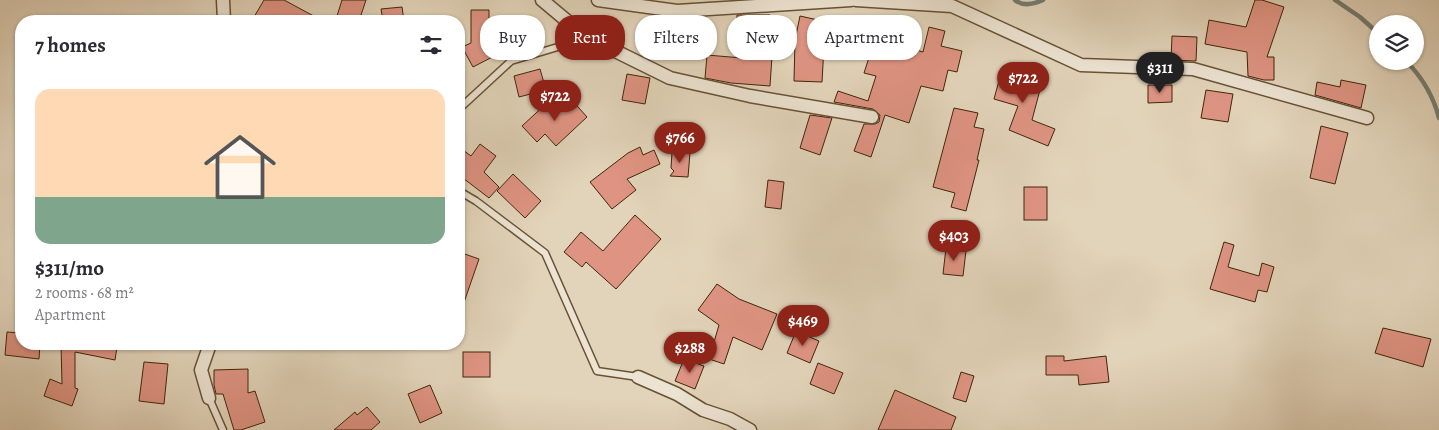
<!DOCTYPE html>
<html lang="en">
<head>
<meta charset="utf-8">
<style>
	:root { --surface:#fff; --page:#f7f7f7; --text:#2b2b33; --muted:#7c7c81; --accent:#8f2418 }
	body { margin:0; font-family:Alegreya,serif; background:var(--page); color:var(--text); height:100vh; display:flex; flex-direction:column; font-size:19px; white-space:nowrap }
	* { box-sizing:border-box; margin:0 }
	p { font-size:16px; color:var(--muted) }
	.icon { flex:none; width:28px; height:28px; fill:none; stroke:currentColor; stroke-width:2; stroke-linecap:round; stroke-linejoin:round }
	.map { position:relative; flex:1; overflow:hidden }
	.side { position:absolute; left:15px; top:15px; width:450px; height:335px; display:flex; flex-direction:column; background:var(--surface); border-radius:20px; box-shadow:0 1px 4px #0004 }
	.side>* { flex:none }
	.top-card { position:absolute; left:480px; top:15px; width:475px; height:45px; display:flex; gap:10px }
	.controls { position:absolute; left:1369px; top:15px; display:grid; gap:10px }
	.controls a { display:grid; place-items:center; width:55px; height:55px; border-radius:50%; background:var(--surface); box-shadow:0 1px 4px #0004; font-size:25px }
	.price { position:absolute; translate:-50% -42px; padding:0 11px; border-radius:18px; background:var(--accent); color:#fff; font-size:16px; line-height:32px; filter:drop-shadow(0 1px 2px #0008) }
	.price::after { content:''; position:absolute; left:50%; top:30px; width:15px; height:11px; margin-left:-8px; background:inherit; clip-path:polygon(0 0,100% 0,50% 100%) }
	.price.selected { background:#222; color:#fff }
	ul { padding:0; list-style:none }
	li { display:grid; align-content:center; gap:10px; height:265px; padding:0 20px }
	li span { display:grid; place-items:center; height:155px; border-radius:15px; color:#555 }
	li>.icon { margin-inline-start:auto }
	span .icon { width:90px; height:90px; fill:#fffc; stroke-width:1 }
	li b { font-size:21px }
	h2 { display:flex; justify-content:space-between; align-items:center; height:60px; padding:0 20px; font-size:21px }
	.chip { padding:0 18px; border-radius:20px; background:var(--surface); box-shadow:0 1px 4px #0004; font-size:18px; line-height:45px }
	.chip.selected { background:var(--accent); color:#fff }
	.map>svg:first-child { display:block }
</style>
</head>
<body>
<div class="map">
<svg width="1439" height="430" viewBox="0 0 1439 430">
	<rect width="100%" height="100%" fill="#e2d4ba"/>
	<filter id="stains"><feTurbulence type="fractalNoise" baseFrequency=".004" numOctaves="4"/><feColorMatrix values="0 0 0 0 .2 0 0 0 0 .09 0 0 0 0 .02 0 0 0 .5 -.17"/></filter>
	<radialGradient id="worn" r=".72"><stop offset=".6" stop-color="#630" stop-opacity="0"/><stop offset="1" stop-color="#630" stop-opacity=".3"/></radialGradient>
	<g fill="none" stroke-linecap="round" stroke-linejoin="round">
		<g stroke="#747d70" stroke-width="4.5">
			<path d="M1015 0C1023 7 1034 4 1043 0"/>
			<polyline points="1335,0 1360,17 1378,33"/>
			<path d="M1406 61C1423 78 1433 95 1439 118"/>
		</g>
	</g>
	<g fill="#df9483" stroke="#402608">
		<polygon points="264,0 284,0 323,21 261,21 254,17"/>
		<polygon points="342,0 366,0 359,21 337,16"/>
		<polygon points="1255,0 1262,0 1284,7 1267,57 1274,57 1274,80 1264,80 1248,76 1247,52 1205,44 1209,20 1246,27"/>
		<polygon points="402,7 404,21 383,21 381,9"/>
		<polygon points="471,10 489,10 489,32 500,53 473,67 462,47 471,43"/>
		<polygon points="737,15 770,15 770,32 737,31"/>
		<polygon points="800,16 832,23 827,47 824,46 822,82 794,81 795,40"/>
		<polygon points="929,27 945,31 941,46 962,51 957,72 948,70 943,91 921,86 909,123 885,115 871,157 854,151 864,124 875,124 879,122 880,115 873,109 834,102 838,91 868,101 876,76 864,73 874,42 904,52 906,47 923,52"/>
		<polygon points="1172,36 1197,37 1196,61 1171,60"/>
		<polygon points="743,54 772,56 770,86 731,83 705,78 707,55 742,58"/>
		<polygon points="1003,66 1036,75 1033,84 1041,86 1032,120 1055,129 1048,146 1009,130 1018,106 994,99"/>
		<polygon points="540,69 546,90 519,97 514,76"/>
		<polygon points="627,74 650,78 645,104 622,100"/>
		<polygon points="1341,80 1366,85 1361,108 1315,95 1317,82 1340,87"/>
		<polygon points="1148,85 1172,85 1172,102 1148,103"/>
		<polygon points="1206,90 1233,94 1228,122 1201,118"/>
		<polygon points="570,98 587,117 556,146 545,134 537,142 522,126 549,101 552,114"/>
		<polygon points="954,108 978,113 974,127 984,129 977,160 979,160 966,211 951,207 955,193 933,187"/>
		<polygon points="810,115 832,118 820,155 800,148"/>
		<polygon points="1321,126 1348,133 1335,184 1310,178"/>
		<polygon points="480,144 496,156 484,172 499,187 489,198 459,175 459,147 471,156"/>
		<polygon points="640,147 643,155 654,150 660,164 627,179 636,190 612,209 590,182 628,153"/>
		<polygon points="672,152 690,153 688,177 670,176 674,171 671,168"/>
		<polygon points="513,174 541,201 525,218 497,191"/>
		<polygon points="768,180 784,182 781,209 765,207"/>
		<rect x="1024" y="187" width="23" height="33"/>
		<polygon points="635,215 661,239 616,289 586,262 582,267 564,252 581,232 603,251"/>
		<polygon points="1224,242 1234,245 1228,267 1259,276 1262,263 1274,267 1267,292 1258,290 1255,302 1210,289"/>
		<polygon points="946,248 966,251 963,276 943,274"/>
		<polygon points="459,252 479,259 461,311 459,311"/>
		<polygon points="717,284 739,299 777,314 762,350 733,337 724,364 709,359 719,325 698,310"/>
		<polygon points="1383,328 1431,339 1423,367 1375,353"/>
		<polygon points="796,331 819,341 810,363 787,353"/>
		<polygon points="7,332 21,333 21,344 40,344 39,359 5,355"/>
		<polygon points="61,344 107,344 117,347 115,360 75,352 75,388 78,389 72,406 44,396 50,379 62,384"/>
		<rect x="463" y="352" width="27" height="25"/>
		<polygon points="1046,356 1064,356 1064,361 1106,356 1109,382 1079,385 1078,375 1046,375"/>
		<polygon points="684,359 704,366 695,389 675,381"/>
		<polygon points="144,362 168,364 164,404 139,401"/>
		<polygon points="818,363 843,373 834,394 810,384"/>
		<polygon points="248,369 248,393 255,391 265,422 241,430 234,430 223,394 216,394 214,385 214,370"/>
		<polygon points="961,372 974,376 966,402 953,398"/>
		<polygon points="430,385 442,413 420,423 408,394"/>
		<polygon points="895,390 956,417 951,430 878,430"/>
		<polygon points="367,407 380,422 371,430 334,430 355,412 357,415"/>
	</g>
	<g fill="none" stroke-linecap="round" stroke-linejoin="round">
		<g stroke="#685234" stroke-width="9">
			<g id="service">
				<polyline points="459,109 511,61 561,46 585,36"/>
				<polyline points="459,191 476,201 545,253 597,371 638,377"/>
				<polyline points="209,398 223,430"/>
			</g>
		</g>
		<g stroke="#685234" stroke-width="15">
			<g id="minor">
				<polyline points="223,0 224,21"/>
				<polyline points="542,0 585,36 670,78 750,96 872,117"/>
				<polyline points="598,0 677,11 851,0"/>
				<polyline points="856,0 952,6 1081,65 1193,69 1367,118"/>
				<polyline points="638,377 677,394 703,410 730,419 750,430"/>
				<polyline points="209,398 201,370 210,344"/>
			</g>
		</g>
		<use href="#service" stroke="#ece3d2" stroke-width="6"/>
		<use href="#minor" stroke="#ece3d2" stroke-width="12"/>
	</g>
	<rect width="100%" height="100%" filter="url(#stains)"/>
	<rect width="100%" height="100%" fill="url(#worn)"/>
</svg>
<div class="controls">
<a><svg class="icon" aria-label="layers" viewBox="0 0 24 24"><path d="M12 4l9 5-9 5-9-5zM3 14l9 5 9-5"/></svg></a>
</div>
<b class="price selected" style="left:1160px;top:94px">$311</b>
<b class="price" style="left:1023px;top:104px">$722</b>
<b class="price" style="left:555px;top:122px">$722</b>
<b class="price" style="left:680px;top:164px">$766</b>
<b class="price" style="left:954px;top:262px">$403</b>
<b class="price" style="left:803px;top:347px">$469</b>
<b class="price" style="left:690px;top:374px">$288</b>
<div class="top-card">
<a class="chip">Buy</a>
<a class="chip selected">Rent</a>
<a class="chip">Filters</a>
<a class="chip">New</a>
<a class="chip">Apartment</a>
</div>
<section class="side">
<h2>7 homes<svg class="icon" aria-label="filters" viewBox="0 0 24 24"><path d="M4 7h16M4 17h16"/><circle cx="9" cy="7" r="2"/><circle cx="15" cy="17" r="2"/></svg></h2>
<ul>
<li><span style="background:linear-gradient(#ffd9b3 70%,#7fa58c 0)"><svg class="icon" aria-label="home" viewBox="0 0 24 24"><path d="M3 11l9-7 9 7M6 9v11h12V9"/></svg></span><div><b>$311/mo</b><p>2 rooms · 68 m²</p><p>Apartment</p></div></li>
</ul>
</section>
</div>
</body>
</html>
